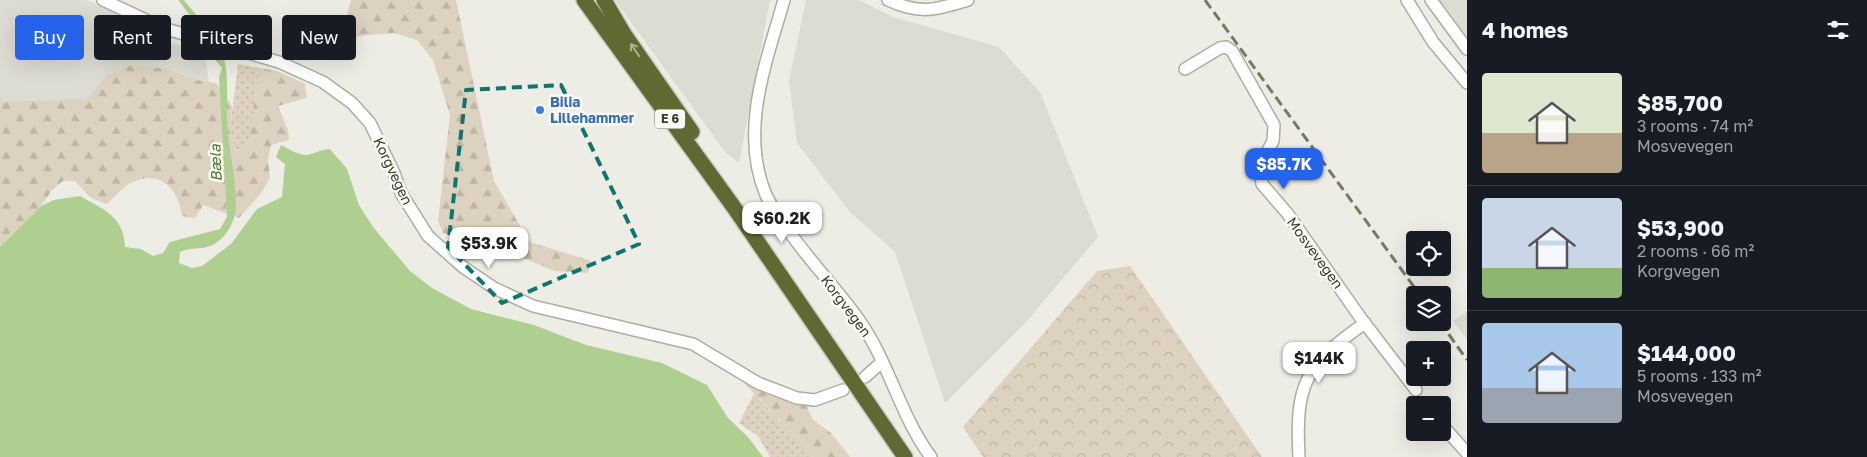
<!DOCTYPE html>
<html lang="en">
<head>
<meta charset="utf-8">
<style>
	:root { --surface:#171b24; --page:#20242c; --text:#f1f3f6; --muted:#9ea1a6; --line:#363941; --accent:#2563eb }
	body { margin:0; font-family:"Golos Text",sans-serif; background:var(--page); color:var(--text); height:100vh; display:flex; flex-direction:column; font-size:19px; white-space:nowrap }
	* { box-sizing:border-box; margin:0 }
	p { font-size:16px; color:var(--muted) }
	.icon { flex:none; width:28px; height:28px; fill:none; stroke:currentColor; stroke-width:2; stroke-linecap:round; stroke-linejoin:round }
	.map { position:relative; flex:1; overflow:hidden }
	.details { display:flex; flex-direction:column; background:var(--surface); width:400px }
	.details>* { flex:none }
	.guide { position:absolute; left:15px; top:15px; width:475px; height:45px; display:flex; gap:10px }
	.fabs { position:absolute; left:1406px; top:231px; display:grid; gap:10px }
	.fabs a { display:grid; place-items:center; width:45px; height:45px; border-radius:5px; background:var(--surface); box-shadow:0 5px 20px #0002; font-size:25px }
	.price { position:absolute; translate:-50% -42px; padding:0 11px; border-radius:10px; background:#fff; color:#222; font-size:16px; line-height:32px; filter:drop-shadow(0 1px 2px #0008) }
	.price::after { content:''; position:absolute; left:50%; top:30px; width:15px; height:11px; margin-left:-8px; background:inherit; clip-path:polygon(0 0,100% 0,50% 100%) }
	.price.on { background:var(--accent); color:#fff }
	ul { padding:0; list-style:none }
	li { display:flex; align-items:center; gap:15px; height:125px; padding:0 15px }
	li+li { border-top:1px solid var(--line) }
	li span { display:grid; place-items:center; flex:none; width:140px; height:100px; border-radius:5px; color:#555 }
	li>.icon { margin-inline-start:auto }
	span .icon { width:60px; height:60px; fill:#fffc; stroke-width:1 }
	li b { font-size:21px }
	h2 { display:flex; justify-content:space-between; align-items:center; height:60px; padding:0 15px; font-size:21px }
	.pill { padding:0 18px; border-radius:5px; background:var(--surface); box-shadow:0 5px 20px #0002; font-size:18px; line-height:45px }
	.pill.on { background:var(--accent); color:#fff }
	main { display:flex; flex:1; min-height:0 }
	.map>svg:first-child { display:block }
</style>
</head>
<body>
<main>
<div class="map">
<svg width="1467" height="457" viewBox="0 0 1467 457">
	<defs>
		<pattern id="grass-dots" width="8" height="8" patternUnits="userSpaceOnUse" patternTransform="scale(1.25)"><rect width="8" height="8" fill="#ddd2bf"/><path d="M2 2h.1M6 6h.1" fill="none" stroke="#bfb5a4" stroke-width="1.8" stroke-linecap="round"/></pattern>
		<pattern id="forest-firs" width="22" height="20" patternUnits="userSpaceOnUse" patternTransform="scale(1.25)"><rect width="22" height="20" fill="#ddd2bf"/><path d="M5 1l3.5 6h-7zM16 11l3.5 6h-7z" fill="#bfb5a4"/></pattern>
		<pattern id="park-crowns" width="20" height="18" patternUnits="userSpaceOnUse" patternTransform="scale(1.25)"><rect width="20" height="18" fill="#ddd2bf"/><path d="M2 6a3 3 0 1 1 6 0M12 15a3 3 0 1 1 6 0" fill="none" stroke="#bfb5a4"/></pattern>
	</defs>
	<rect width="100%" height="100%" fill="#edece5"/>
	<g fill="#dddcd3">
		<polygon points="0,0 87,0 128,18 140,34 201,51 206,63 210,89 0,165"/>
		<polygon points="615,0 770,0 739,163 725,152"/>
		<polygon points="806,0 859,0 893,17 999,47 1040,92 1098,237 1026,322 945,403 895,252 850,212 797,143 789,81"/>
		<polygon points="1436,0 1467,0 1467,40"/>
		<polygon points="1467,311 1467,339 1453,321"/>
	</g>
	<g fill="url(#grass-dots)">
		<polygon points="238,64 259,68 260,74 249,140 240,150 235,151 230,130"/>
		<polygon points="754,394 808,449 813,457 770,457 758,436 739,423"/>
	</g>
	<g fill="url(#forest-firs)">
		<polygon points="351,0 456,0 494,181 523,231 523,240 591,261 588,273 555,271 493,246 443,233 438,221 450,115 433,60 417,40 394,33 367,35 343,40 341,35"/>
		<path d="M132 65 166 69 195 80 216 83 232 106 230 130 235 151 240 150 249 140 259 68 277 71 305 84 307 98 278 106 288 130 289 140 271 145 268 160 270 177 262 192 239 218 203 205 195 218 182 216C179 189 159 168 131 183 122 187 114 198 107 204L91 198 75 181H63L52 190 41 206 0 247V102L87 99 107 75Z"/>
		<polygon points="751,374 801,394 813,420 831,433 850,457 813,457 808,449 745,384"/>
	</g>
	<polygon fill="url(#park-crowns)" points="1130,266 1262,457 983,457 963,427 1097,271"/>
	<path fill="#afcf90" d="M178 0H184C195 14 216 36 222 52 230 75 226 97 227 120 228 148 236 176 236 204 236 216 231 229 222 238 207 253 195 245 180 252L179 263 192 268 202 266 231 244 257 209 282 197 285 164 276 157 281 145C289 149 298 155 307 155 314 154 321 149 330 149L347 169 359 205 373 227 410 271 432 288 471 309 534 325 586 345 662 363 707 385 728 418 748 437 763 457H0V247L41 206 54 200 80 196C104 210 124 216 125 247L141 249 153 256 163 253 170 242 220 229 227 217 219 77 222 68 211 55V48L207 37Z"/>
	<g fill="none" stroke-linecap="round" stroke-linejoin="round">
		<g stroke="#adada0" stroke-width="14">
			<g id="minor">
				<polyline points="103,0 163,28 279,62 323,82 352,103 370,123 394,173 401,193 428,236 463,267 494,288 533,306 693,344 758,383 797,398 815,400 843,390"/>
				<path d="M784 0C766 63 739 131 766 195 772 208 782 222 791 234 812 264 838 290 859 320 889 362 900 416 931 457"/>
				<path d="M888 0C920 15 936 10 968 0"/>
				<polyline points="1407,0 1433,42 1467,83"/>
				<polyline points="1431,0 1467,49"/>
				<polyline points="1185,69 1220,48 1226,47 1232,51 1274,125 1273,141 1260,165 1262,184 1287,213 1360,317 1416,390"/>
				<polyline points="865,377 882,362"/>
				<polyline points="1442,425 1467,453"/>
				<path d="M1299 457C1295 384 1305 365 1365 323"/>
			</g>
		</g>
		<g stroke="#c8c9c2" stroke-width="18">
			<g id="highway">
				<polyline points="584,0 733,206 905,457"/>
				<polyline points="604,0 624,34 692,132"/>
			</g>
		</g>
		<use href="#minor" stroke="#fff" stroke-width="11"/>
		<use href="#highway" stroke="#616932" stroke-width="15"/>
		<g stroke="#777a5f" stroke-width="3" stroke-dasharray="10 5" stroke-linecap="butt">
			<polyline points="1205,0 1420,295"/>
			<polyline points="1440,322 1467,360"/>
		</g>
	</g>
	<defs><path id="oneway-shaft" d="M-6 0H5M1.5-3L5.5 0L1.5 3" fill="none" stroke-width="1.6" stroke-linecap="round" stroke-linejoin="round" transform="scale(1.25)"/></defs>
	<use stroke="#aeb194" href="#oneway-shaft" transform="translate(635 50) rotate(-124)"/>
	<path fill="none" stroke="#0f766e" stroke-width="4" stroke-dasharray="10 6" stroke-linejoin="round" d="M561 85 639 244 502 303 448 247 466 90Z"/>
	<circle fill="#3f7fe0" stroke="#faf9f5" stroke-width="2" cx="540" cy="110" r="5"/>
	<g text-anchor="middle" stroke-width="5" stroke-linejoin="round" paint-order="stroke">
		<rect fill="#faf9f5" stroke="#757663" stroke-width="1" x="655" y="109.5" width="30" height="19" rx="4"/>
		<g font-size="12" font-weight="bold" fill="#3c3e25">
			<text x="670" y="123">E 6</text>
		</g>
		<g font-size="14" font-weight="bold" fill="#366cbe" stroke="#faf9f5" text-anchor="start">
			<text x="550" y="107">Bilia<tspan x="550" dy="16">Lillehammer</tspan></text>
		</g>
		<g font-size="14" fill="#3c3e25" stroke="#faf9f5">
			<text transform="translate(393 171) rotate(65)" y="5">Korgvegen</text>
			<text transform="translate(1315 253) rotate(54)" y="5">Mosvevegen</text>
			<text transform="translate(846 306) rotate(53)" y="5">Korgvegen</text>
		</g>
		<g font-size="15" font-style="italic" fill="#4a7821" stroke="#faf9f5">
			<text transform="translate(216 163) rotate(-92)" y="5">Bæla</text>
		</g>
	</g>
</svg>
<div class="fabs">
<a><svg class="icon" aria-label="locate" viewBox="0 0 24 24"><circle cx="12" cy="12" r="6"/><path d="M12 2v4M12 18v4M2 12h4M18 12h4"/></svg></a>
<a><svg class="icon" aria-label="layers" viewBox="0 0 24 24"><path d="M12 4l9 5-9 5-9-5zM3 14l9 5 9-5"/></svg></a>
<a>+</a>
<a>−</a>
</div>
<b class="price on" style="left:1284px;top:190px">$85.7K</b>
<b class="price" style="left:782px;top:244px">$60.2K</b>
<b class="price" style="left:489px;top:269px">$53.9K</b>
<b class="price" style="left:1319px;top:384px">$144K</b>
<div class="guide">
<a class="pill on">Buy</a>
<a class="pill">Rent</a>
<a class="pill">Filters</a>
<a class="pill">New</a>
</div>
</div>
<section class="details">
<h2>4 homes<svg class="icon" aria-label="filters" viewBox="0 0 24 24"><path d="M4 7h16M4 17h16"/><circle cx="9" cy="7" r="2"/><circle cx="15" cy="17" r="2"/></svg></h2>
<ul>
<li><span style="background:linear-gradient(#dfe7d0 60%,#b9a48a 0)"><svg class="icon" aria-label="home" viewBox="0 0 24 24"><path d="M3 11l9-7 9 7M6 9v11h12V9"/></svg></span><div><b>$85,700</b><p>3 rooms · 74 m²</p><p>Mosvevegen</p></div></li>
<li><span style="background:linear-gradient(#c9d6e8 70%,#8fb573 0)"><svg class="icon" aria-label="home" viewBox="0 0 24 24"><path d="M3 11l9-7 9 7M6 9v11h12V9"/></svg></span><div><b>$53,900</b><p>2 rooms · 66 m²</p><p>Korgvegen</p></div></li>
<li><span style="background:linear-gradient(#a9c7e8 65%,#9aa5b1 0)"><svg class="icon" aria-label="home" viewBox="0 0 24 24"><path d="M3 11l9-7 9 7M6 9v11h12V9"/></svg></span><div><b>$144,000</b><p>5 rooms · 133 m²</p><p>Mosvevegen</p></div></li>
</ul>
</section>
</main>
</body>
</html>
